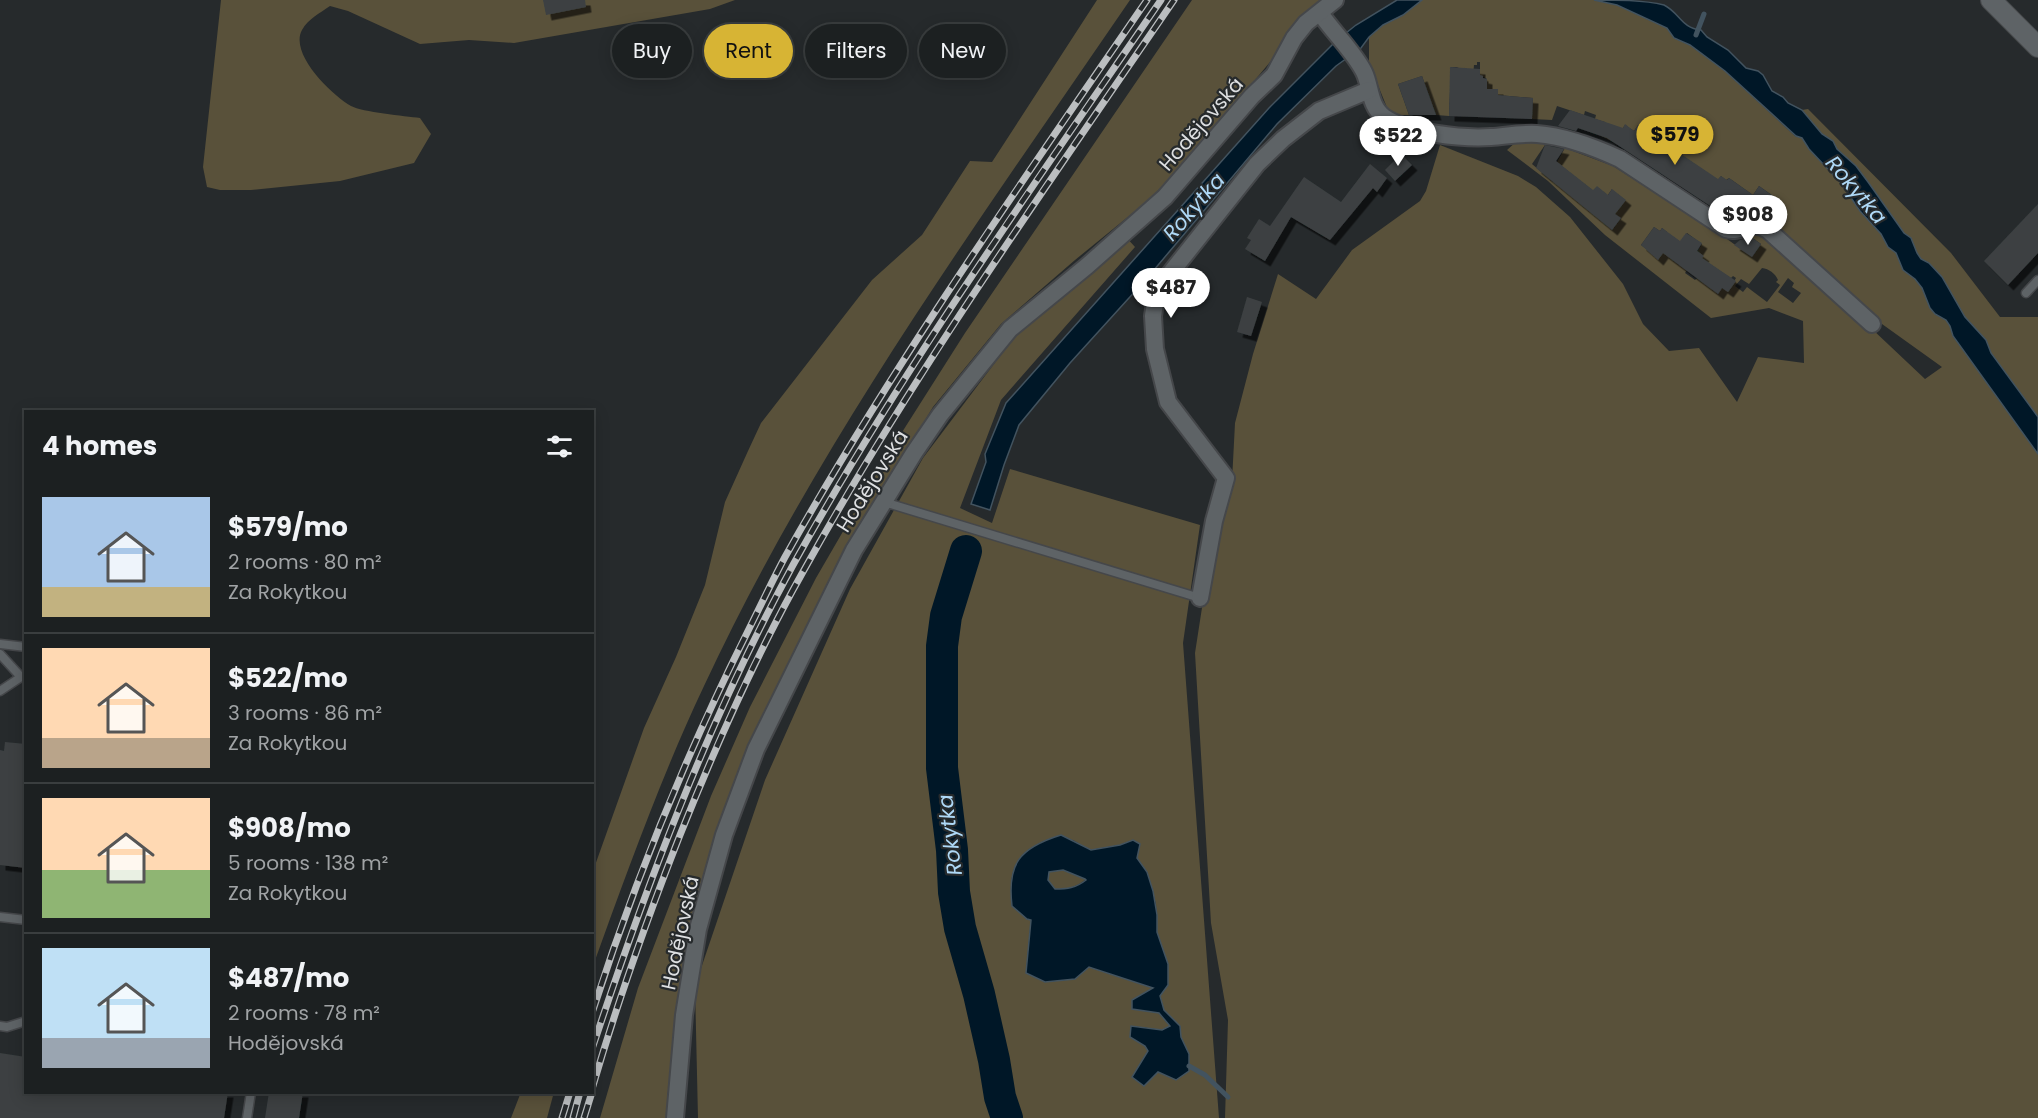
<!DOCTYPE html>
<html lang="en">
<head>
<meta charset="utf-8">
<style>
	:root { --surface:#1c2021; --page:#25282a; --text:#f1f3f6; --muted:#a0a3a5; --line:#3a3e3f; --accent:#d7b434 }
	body { margin:0; font-family:Poppins,sans-serif; background:var(--page); color:var(--text); height:100vh; display:flex; flex-direction:column; font-size:22px; white-space:nowrap }
	* { box-sizing:border-box; margin:0 }
	p { font-size:20px; color:var(--muted) }
	.icon { flex:none; width:33px; height:33px; fill:none; stroke:currentColor; stroke-width:2; stroke-linecap:round; stroke-linejoin:round }
	.map { position:relative; flex:1; overflow:hidden }
	.drawer { position:absolute; left:24px; top:410px; width:570px; height:684px; display:flex; flex-direction:column; background:var(--surface); border-radius:0px; box-shadow:0 3px 15px #0003,0 0 0 2px var(--line) }
	.drawer>* { flex:none }
	.banner { position:absolute; left:612px; top:24px; width:570px; height:54px; display:flex; gap:12px }
	.price { position:absolute; translate:-50% -51px; padding:0 14px; border-radius:21px; background:#fff; color:#222; font-size:20px; line-height:39px; filter:drop-shadow(0 2px 3px #0008) }
	.price::after { content:''; position:absolute; left:50%; top:36px; width:18px; height:14px; margin-left:-9px; background:inherit; clip-path:polygon(0 0,100% 0,50% 100%) }
	.price.current { background:var(--accent); color:#111 }
	ul { padding:0; list-style:none }
	li { display:flex; align-items:center; gap:18px; height:150px; padding:0 18px }
	li+li { border-top:2px solid var(--line) }
	li span { display:grid; place-items:center; flex:none; width:168px; height:120px; border-radius:0px; color:#555 }
	li>.icon { margin-inline-start:auto }
	span .icon { width:72px; height:72px; fill:#fffc; stroke-width:1 }
	li b { font-size:26px }
	h2 { display:flex; justify-content:space-between; align-items:center; height:72px; padding:0 18px; font-size:26px }
	.pill { padding:0 21px; border-radius:27px; background:var(--surface); box-shadow:0 3px 15px #0003,0 0 0 2px var(--line); font-size:21px; line-height:54px }
	.pill.current { background:var(--accent); color:#111 }
	.map>svg:first-child { display:block }
</style>
</head>
<body>
<div class="map">
<svg width="2038" height="1118" viewBox="0 0 2038 1118">
	<defs>
		<filter id="shadow"><feDropShadow dx="5.5" dy="5.5" stdDeviation="0" flood-color="#0009"/></filter>
	</defs>
	<rect width="100%" height="100%" fill="#262a2c"/>
	<g fill="#59513a" fill-rule="evenodd">
		<path d="M221 0H735L710 9 514 43 469 40 420 44 348 11 330 6C320 13 308 19 302 30 289 54 332 95 351 106 362 112 405 116 420 118L431 134 414 163 340 181 251 190H220L207 187 203 167Z"/>
		<path d="M1097 0H1130C979 221 817 443 704 686 661 777 627 872 593 966V871L644 728 676 657 705 585 725 502 748 451 761 423 872 280 922 235 970 161 992 162Z"/>
		<polygon points="1192,0 1328,0 1308,17 1191,156 1150,199 1075,260 1001,324 933,407 849,547 710,856 689,927 667,1099 667,1118 600,1118 638,988 711,796 750,707 816,578 885,459 965,333"/>
		<path d="M1422 0H1594L1617 5 1667 28 1674 38 1690 45 1725 71 1795 136 1802 138 1809 149 1841 183 1881 234 1888 247 1896 253 1903 270 1915 279 1922 288 1930 308 1935 314 1946 320 1950 326 1953 336 2038 454V1118H1225L1228 1020 1211 923 1195 653 1210 556 1232 481 1235 423 1253 354 1278 274 1316 299 1352 250 1420 201 1426 191 1440 145 1518 176 1536 187 1570 217 1623 284 1643 324 1669 351 1699 348 1737 402 1758 357 1804 363 1803 321 1769 308 1711 318 1605 235 1548 181 1507 150 1517 141 1547 142 1532 164 1553 182 1557 162 1565 148 1613 166 1727 239 1752 257 1761 244 1747 234 1753 230 1854 312 1925 379 1942 367 1875 319 1755 212 1752 203 1767 213 1776 198 1759 186 1753 195 1729 178 1726 180 1721 176 1717 181 1669 146 1656 132 1653 135 1638 125 1634 131 1625 125 1613 142 1601 136 1605 122 1595 119 1596 115 1585 111 1584 115 1557 106 1552 120 1532 119 1533 98 1498 95V89H1487V79L1480 75V62H1477V65H1474L1473 77 1457 67H1451L1449 116 1436 115 1422 76 1398 84 1409 115H1390L1369 63V37L1383 25 1403 15ZM1612 189 1615 214 1621 218 1612 230 1597 217 1605 199ZM1654 227 1660 231 1662 228 1667 232 1653 254 1641 245ZM1687 233 1702 244 1694 256 1679 265 1669 257ZM1699 253 1700 260 1731 278 1733 276 1736 278 1728 291 1721 288 1718 294 1698 277 1695 280 1685 273ZM1762 268C1769 269 1775 273 1778 280L1776 282 1780 285 1767 302 1747 287 1743 292 1735 286 1741 279 1749 284ZM1788 278 1794 283 1792 287 1801 293 1793 303 1778 292Z"/>
		<polygon points="1808,109 1951,253 2000,317 2038,317 2038,417 1991,353 1986,340 1965,317 1942,277 1929,263 1921,259 1917,253 1911,238 1904,233 1856,166 1837,149 1833,141 1822,134 1802,110"/>
		<path d="M1126 237 1135 247 1001 400 960 508 992 523 1010 469 1200 525 1183 643 1219 1118H1015L1006 1099 997 1114 998 1118H698L695 986 765 780 850 589 923 458 1015 336ZM1048 839 1073 840 1090 850 1120 845 1133 840 1137 858 1147 872 1156 904 1157 932 1161 947 1160 996 1164 1010 1180 1026 1181 1037 1189 1054 1158 1072 1132 1077 1148 1051 1145 1046 1131 1037 1143 1027 1162 1031 1170 1026 1159 1013 1154 988 1089 967 1075 979 1026 973 1031 919 1022 856Z"/>
		<path d="M1063 870 1086 879C1076 888 1067 889 1055 889L1048 880V872Z"/>
		<polygon points="521,1092 554,1092 547,1118 511,1118"/>
	</g>
	<g fill="#001727" stroke="#42535f" stroke-width="1.5" fill-rule="evenodd">
		<polygon points="1397,0 1422,0 1403,15 1383,25 1369,37 1361,48 1336,66 1277,124 1148,277 1070,363 1019,425 1004,465 990,510 971,504 986,462 985,454 1006,403 1269,108 1336,41 1356,25"/>
		<path d="M1594 0C1616 0 1643 0 1664 5 1680 13 1681 28 1701 30L1707 37 1728 50 1746 68 1758 71 1763 75 1772 91 1783 97 1788 103 1802 110 1822 134 1833 141 1837 149 1856 166 1868 182 1904 233 1911 238 1917 253 1921 259 1929 263 1942 277 1965 317 1986 340 1991 353 2038 417V454L1953 336 1950 326 1946 320 1935 314 1930 308 1922 288 1915 279 1903 270 1896 253 1888 247 1881 234 1860 211 1841 183 1809 149 1802 138 1796 136 1725 71 1690 45 1674 38 1667 28 1617 5Z"/>
		<path d="M1061 835 1091 850 1120 845 1133 840 1140 844 1137 858 1147 872 1153 891 1157 915V932L1168 964V985L1160 996 1164 1010 1180 1026 1181 1037 1189 1054V1071L1176 1080 1158 1072 1144 1086 1132 1077 1148 1051 1145 1046 1130 1037 1131 1026 1162 1030 1170 1026 1159 1013 1132 1009V1000L1153 988 1089 967 1075 979 1045 982 1026 973 1031 920 1027 919 1012 906C1007 864 1019 848 1061 835ZM1063 870 1085 879 1086 880C1076 888 1067 889 1055 889L1048 880 1049 872Z"/>
	</g>
	<g fill="none" stroke-linecap="round" stroke-linejoin="round">
		<g stroke="#42535f" stroke-width="5">
			<polyline points="1696,35 1704,14"/>
			<polyline points="1189,1066 1205,1075 1228,1097"/>
		</g>
		<polyline stroke="#001727" stroke-width="32" points="966,551 946,616 942,646 942,768 952,850 954,892 960,928 979,994 994,1060 1000,1097 1007,1118"/>
	</g>
	<g fill="#3c4042" filter="url(#shadow)">
		<polygon points="543,0 585,0 586,7 546,15"/>
		<polygon points="1450,67 1480,69 1480,75 1483,76 1483,78 1487,79 1487,89 1498,89 1498,95 1533,98 1532,119 1449,116"/>
		<polygon points="1422,76 1436,115 1409,115 1398,84"/>
		<polygon points="1570,110 1623,128 1625,124 1634,131 1638,125 1653,135 1656,131 1671,142 1669,146 1718,179 1721,176 1727,180 1729,178 1753,195 1759,186 1777,199 1767,213 1752,202 1742,217 1730,219 1607,138 1578,128 1576,131 1558,126"/>
		<polygon points="1545,145 1564,149 1556,161 1593,190 1597,186 1608,195 1612,189 1626,200 1615,214 1621,218 1612,230 1536,168"/>
		<polygon points="1401,154 1412,165 1395,181 1385,170"/>
		<polygon points="1370,164 1387,178 1377,192 1373,188 1330,240 1291,217 1265,261 1245,249 1251,240 1247,238 1259,219 1270,226 1304,177 1341,202"/>
		<polygon points="2038,204 2038,253 2008,285 1984,261"/>
		<polygon points="1654,227 1660,231 1662,228 1680,241 1686,233 1702,243 1697,251 1704,256 1702,258 1736,281 1728,292 1722,288 1718,294 1663,253 1658,260 1641,245"/>
		<polygon points="1751,237 1761,244 1752,257 1734,245 1740,240"/>
		<polygon points="1247,297 1262,302 1251,336 1237,332"/>
		<polygon points="5,742 26,744 26,868 0,865 0,750 4,751"/>
		<polygon points="0,1053 26,1057 26,1092 228,1092 224,1118 0,1118"/>
		<polygon points="269,1092 303,1092 299,1118 265,1118"/>
	</g>
	<g fill="none" stroke-linecap="round" stroke-linejoin="round">
		<g stroke="#45474a" stroke-width="11">
			<g id="service">
				<polyline points="2026,293 2038,280"/>
				<polyline points="884,502 1200,598"/>
				<polyline points="0,644 26,647"/>
				<polyline points="0,654 21,677"/>
				<polyline points="0,691 21,677 25,677"/>
				<polyline points="0,917 26,920"/>
				<polyline points="0,1026 7,1027 26,1021"/>
				<polyline points="247,1118 251,1092"/>
			</g>
		</g>
		<g stroke="#45474a" stroke-width="20">
			<g id="minor">
				<path d="M1320 13C1333 32 1354 52 1364 72 1371 86 1369 106 1384 117 1407 133 1463 139 1491 137 1506 136 1521 133 1537 134 1565 136 1594 147 1620 159L1726 229C1743 234 1749 218 1768 230L1872 324"/>
				<polyline points="1200,598 1214,521 1226,478 1168,402 1155,349 1153,316 1157,290 1257,164 1283,139 1319,111 1369,90"/>
				<polyline points="675,1118 684,1015 698,929 724,835 756,749 854,550 914,453 940,415 1010,329 1087,266 1165,197 1252,96 1274,75 1294,38 1306,23 1335,0"/>
			</g>
		</g>
		<g stroke="#45474a" stroke-width="22">
			<polyline id="tertiary" points="1991,0 2038,47"/>
		</g>
		<use href="#service" stroke="#5e6366" stroke-width="8"/>
		<use href="#minor" stroke="#5e6366" stroke-width="16"/>
		<use href="#tertiary" stroke="#5e6366" stroke-width="20"/>
		<g stroke="#bbbec0" stroke-width="7">
			<g id="rail">
				<path d="M592 1013C634 883 685 757 746 635 759 609 771 583 785 557 893 364 1022 182 1147 0"/>
				<path d="M592 1049C647 883 709 719 793 565 902 369 1034 185 1161 0"/>
				<path d="M592 1089C617 1003 647 919 680 835 716 745 756 655 804 570 914 372 1046 187 1174 0"/>
				<polyline points="562,1118 570,1092"/>
				<polyline points="573,1118 580,1092"/>
				<polyline points="584,1118 592,1092"/>
			</g>
		</g>
		<use href="#rail" stroke="#262a2c" stroke-width="4.5" stroke-dasharray="14" stroke-linecap="butt"/>
	</g>
	<g text-anchor="middle" stroke-width="4.5" stroke-linejoin="round" paint-order="stroke">
		<g font-size="20" fill="#dddfe1" stroke="#262a2c">
			<text transform="translate(1201 124) rotate(-49)" y="7">Hodějovská</text>
			<text transform="translate(872 481) rotate(-58)" y="7">Hodějovská</text>
			<text transform="translate(680 933) rotate(-78)" y="7">Hodějovská</text>
		</g>
		<g font-size="21" font-style="italic" fill="#aed8f6" stroke="#262a2c">
			<text transform="translate(1856 190) rotate(50)" y="7">Rokytka</text>
			<text transform="translate(1194 207) rotate(-49)" y="7">Rokytka</text>
			<text transform="translate(950 835) rotate(-97)" y="7">Rokytka</text>
		</g>
	</g>
</svg>
<b class="price current" style="left:1675px;top:166px">$579</b>
<b class="price" style="left:1398px;top:167px">$522</b>
<b class="price" style="left:1748px;top:246px">$908</b>
<b class="price" style="left:1171px;top:319px">$487</b>
<div class="banner">
<a class="pill">Buy</a>
<a class="pill current">Rent</a>
<a class="pill">Filters</a>
<a class="pill">New</a>
</div>
<section class="drawer">
<h2>4 homes<svg class="icon" aria-label="filters" viewBox="0 0 24 24"><path d="M4 7h16M4 17h16"/><circle cx="9" cy="7" r="2"/><circle cx="15" cy="17" r="2"/></svg></h2>
<ul>
<li><span style="background:linear-gradient(#a9c7e8 75%,#c2b280 0)"><svg class="icon" aria-label="home" viewBox="0 0 24 24"><path d="M3 11l9-7 9 7M6 9v11h12V9"/></svg></span><div><b>$579/mo</b><p>2 rooms · 80 m²</p><p>Za Rokytkou</p></div></li>
<li><span style="background:linear-gradient(#ffd9b3 75%,#b9a48a 0)"><svg class="icon" aria-label="home" viewBox="0 0 24 24"><path d="M3 11l9-7 9 7M6 9v11h12V9"/></svg></span><div><b>$522/mo</b><p>3 rooms · 86 m²</p><p>Za Rokytkou</p></div></li>
<li><span style="background:linear-gradient(#ffd9b3 60%,#8fb573 0)"><svg class="icon" aria-label="home" viewBox="0 0 24 24"><path d="M3 11l9-7 9 7M6 9v11h12V9"/></svg></span><div><b>$908/mo</b><p>5 rooms · 138 m²</p><p>Za Rokytkou</p></div></li>
<li><span style="background:linear-gradient(#bfe0f5 75%,#9aa5b1 0)"><svg class="icon" aria-label="home" viewBox="0 0 24 24"><path d="M3 11l9-7 9 7M6 9v11h12V9"/></svg></span><div><b>$487/mo</b><p>2 rooms · 78 m²</p><p>Hodějovská</p></div></li>
</ul>
</section>
</div>
</body>
</html>
